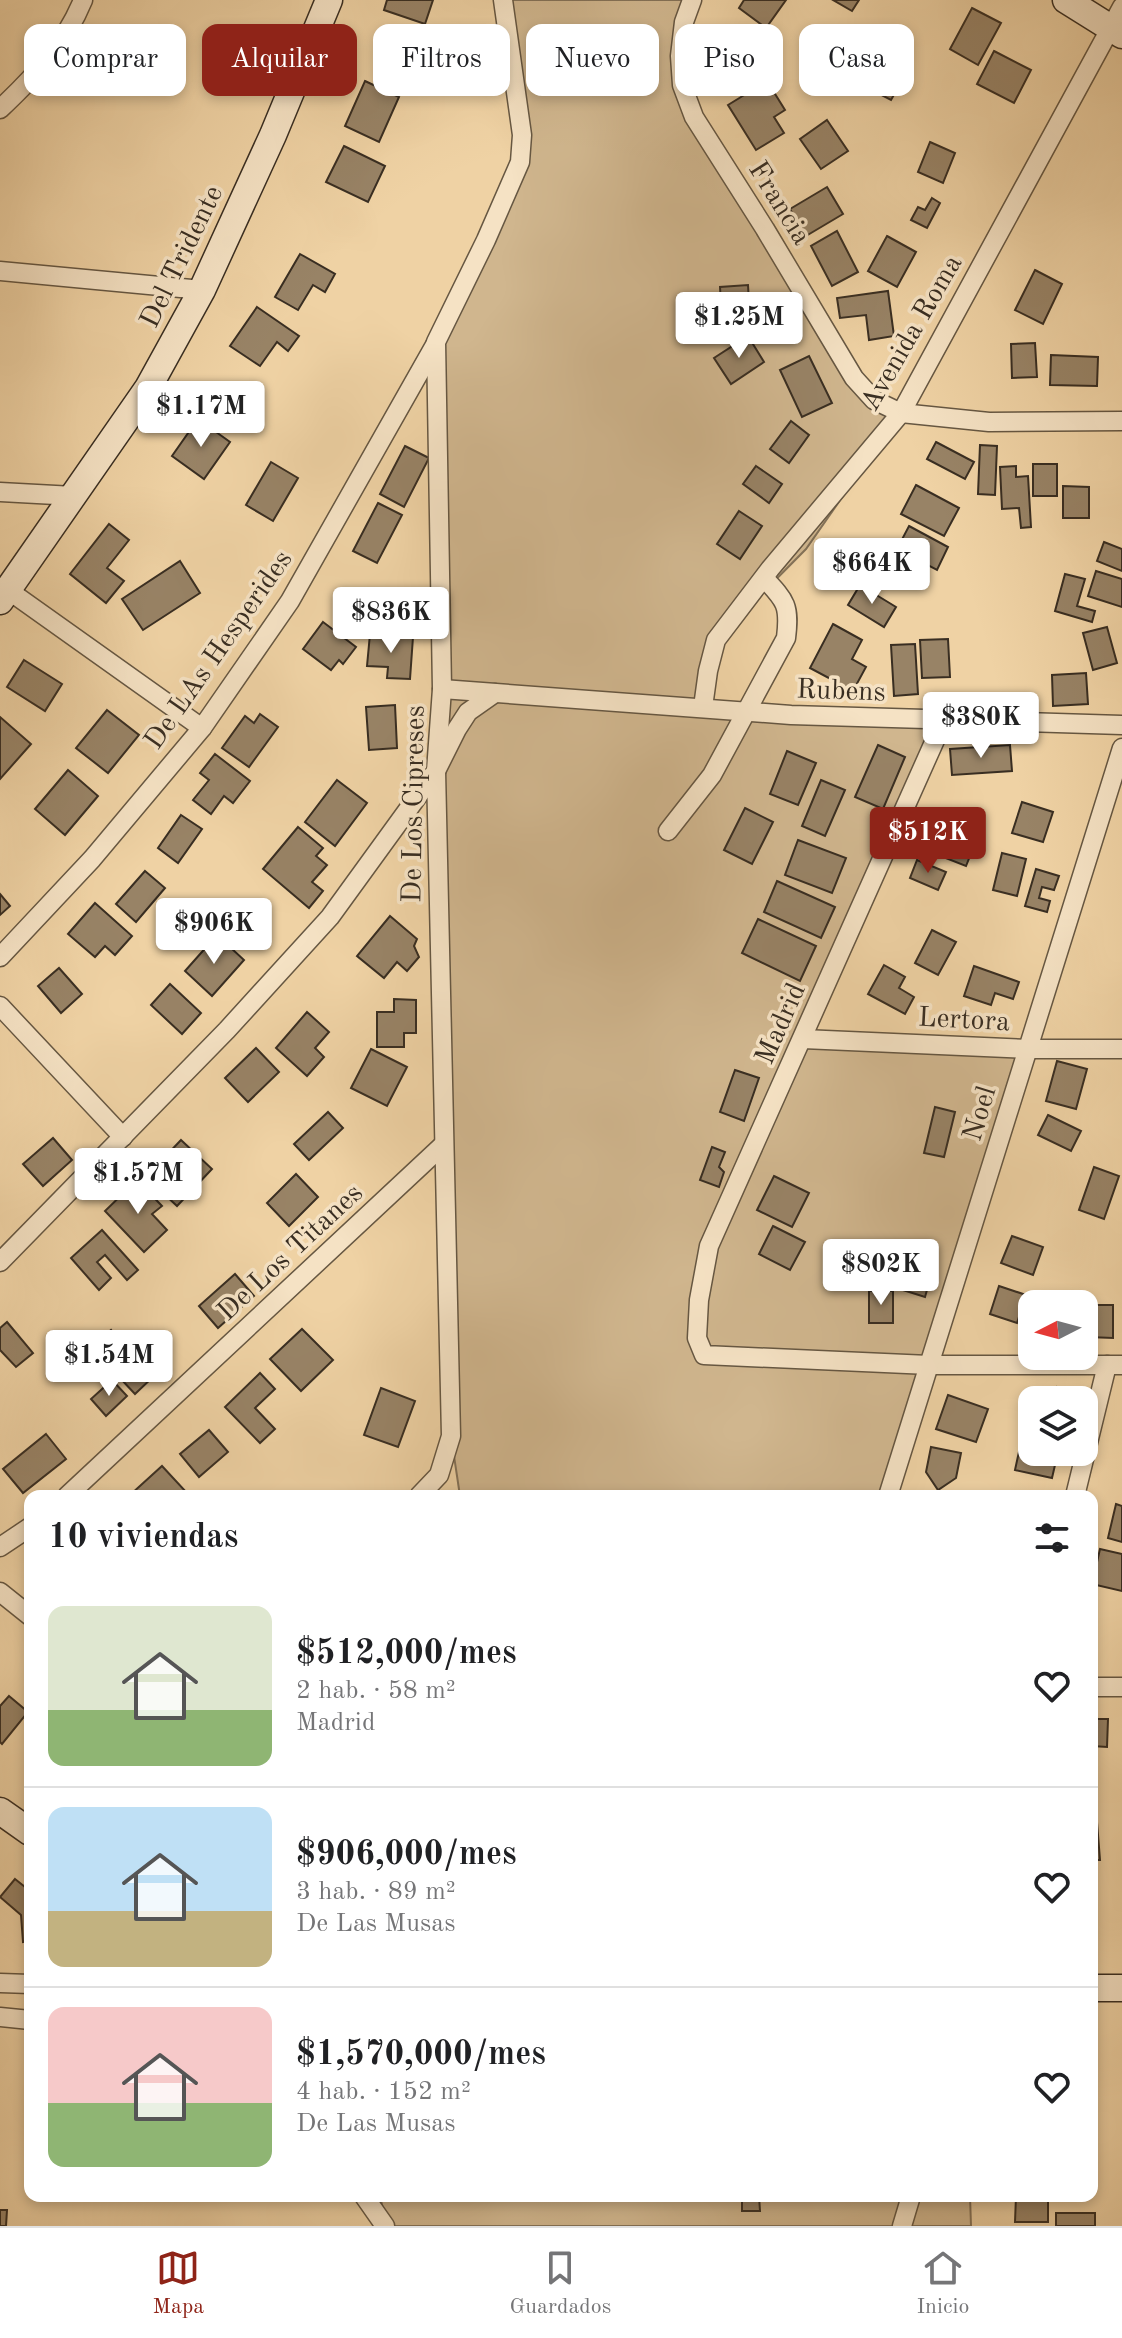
<!DOCTYPE html>
<html lang="es">
<head>
<meta charset="utf-8">
<style>
	:root { --surface:#fff; --page:#f6f6f6; --text:#202124; --muted:#757577; --line:#e0e0e0; --accent:#8f2418 }
	body { margin:0; font-family:"Old Standard TT",serif; background:var(--page); color:var(--text); height:100vh; display:flex; flex-direction:column; font-size:30px; white-space:nowrap }
	* { box-sizing:border-box; margin:0 }
	p { font-size:26px; color:var(--muted) }
	.icon { flex:none; width:44px; height:44px; fill:none; stroke:currentColor; stroke-width:2; stroke-linecap:round; stroke-linejoin:round }
	.map { position:relative; flex:1; overflow:hidden }
	.details { position:absolute; left:24px; top:1490px; width:1074px; height:712px; display:flex; flex-direction:column; background:var(--surface); border-radius:16px; box-shadow:0 4px 12px #0003 }
	.details>* { flex:none }
	.guide { position:absolute; left:24px; top:24px; width:1074px; height:72px; display:flex; gap:16px }
	.needle { width:52px; rotate:264deg }
	.controls { position:absolute; left:1018px; top:1290px; display:grid; gap:16px }
	.controls a { display:grid; place-items:center; width:80px; height:80px; border-radius:16px; background:var(--surface); box-shadow:0 4px 12px #0003; font-size:40px }
	.price { position:absolute; translate:-50% -68px; padding:0 18px; border-radius:8px; background:#fff; color:#222; font-size:26px; line-height:52px; filter:drop-shadow(0 2px 4px #0008) }
	.price::after { content:''; position:absolute; left:50%; top:48px; width:24px; height:18px; margin-left:-12px; background:inherit; clip-path:polygon(0 0,100% 0,50% 100%) }
	.price.on { background:var(--accent); color:#fff }
	ul { padding:0; list-style:none }
	li { display:flex; align-items:center; gap:24px; height:200px; padding:0 24px }
	li+li { border-top:2px solid var(--line) }
	li span { display:grid; place-items:center; flex:none; width:224px; height:160px; border-radius:16px; color:#555 }
	li>.icon { margin-inline-start:auto }
	span .icon { width:96px; height:96px; fill:#fffc; stroke-width:1 }
	li b { font-size:34px }
	h2 { display:flex; justify-content:space-between; align-items:center; height:96px; padding:0 24px; font-size:34px }
	.tag { padding:0 28px; border-radius:16px; background:var(--surface); box-shadow:0 4px 12px #0003; font-size:28px; line-height:72px }
	.tag.on { background:var(--accent); color:#fff }
	.tabs { display:flex; justify-content:space-around; align-items:center; height:112px; border-top:2px solid var(--line); background:var(--surface); font-size:22px; color:var(--muted) }
	.tabs a { display:grid; justify-items:center; gap:4px }
	.tabs .on { color:var(--accent) }
	.map>svg:first-child { display:block }
</style>
</head>
<body>
<div class="map">
<svg width="1122" height="2226" viewBox="0 0 1122 2226">
	<rect width="100%" height="100%" fill="#efd2a4"/>
	<filter id="stains"><feTurbulence type="fractalNoise" baseFrequency=".0025" numOctaves="4"/><feColorMatrix values="0 0 0 0 .2 0 0 0 0 .09 0 0 0 0 .02 0 0 0 .5 -.17"/></filter>
	<radialGradient id="worn" r=".72"><stop offset=".6" stop-color="#630" stop-opacity="0"/><stop offset="1" stop-color="#630" stop-opacity=".3"/></radialGradient>
	<g fill="#d0b68e" stroke="#847258" stroke-width="2">
		<polygon points="503,0 692,0 682,85 854,378 901,413 806,549 716,640 703,707 944,720 804,1038 1028,1049 890,1496 460,1496 451,1436 436,342 520,162"/>
		<polygon points="364,2196 376,2196 386,2222 380,2196 970,2196 971,2226 385,2226"/>
	</g>
	<g fill="#988366" stroke="#392e22" stroke-width="2">
		<polygon points="387,0 433,0 425,24 384,10"/>
		<polygon points="744,0 786,0 766,28 739,8"/>
		<polygon points="833,0 859,0 852,11"/>
		<polygon points="972,8 1001,23 978,65 950,49"/>
		<polygon points="884,26 907,39 894,62 908,70 891,100 868,88 880,66 866,59"/>
		<polygon points="994,51 1031,70 1014,103 977,84"/>
		<polygon points="365,81 399,97 379,142 345,126"/>
		<polygon points="767,81 785,110 774,117 784,133 756,150 728,105"/>
		<polygon points="827,120 848,151 821,169 800,139"/>
		<polygon points="930,142 955,153 943,183 918,172"/>
		<polygon points="344,146 385,166 368,202 326,182"/>
		<polygon points="827,187 843,214 806,236 790,209"/>
		<polygon points="932,198 940,203 927,228 911,220 918,207 925,210"/>
		<polygon points="837,231 858,272 832,286 811,246"/>
		<polygon points="887,236 916,252 897,287 868,271"/>
		<polygon points="300,254 335,274 325,292 313,285 298,310 275,297"/>
		<polygon points="1035,270 1062,284 1043,324 1015,310"/>
		<polygon points="748,285 750,321 722,323 720,287"/>
		<polygon points="888,291 894,336 869,340 866,315 840,318 837,298"/>
		<polygon points="257,307 299,336 288,351 277,342 260,366 230,346"/>
		<polygon points="748,336 764,362 731,384 714,358"/>
		<polygon points="1035,343 1037,377 1012,378 1011,344"/>
		<polygon points="1051,355 1098,357 1097,386 1050,385"/>
		<polygon points="809,356 832,403 802,417 780,370"/>
		<polygon points="198,419 230,442 204,479 172,456"/>
		<polygon points="791,421 809,435 789,463 770,449"/>
		<polygon points="936,442 974,462 965,479 927,459"/>
		<polygon points="980,445 997,446 995,495 978,494"/>
		<polygon points="405,446 429,458 404,507 380,494"/>
		<polygon points="271,462 298,478 273,521 246,505"/>
		<rect x="1033" y="464" width="24" height="32"/>
		<polygon points="756,466 782,484 769,503 743,484"/>
		<polygon points="1016,466 1016,477 1028,476 1031,527 1021,528 1019,508 1002,509 1000,467"/>
		<polygon points="916,485 959,508 944,536 901,514"/>
		<polygon points="1063,486 1089,487 1089,518 1063,518"/>
		<polygon points="378,503 402,515 377,563 353,551"/>
		<polygon points="739,511 762,526 740,559 717,544"/>
		<polygon points="109,524 129,540 107,568 124,581 106,603 70,574"/>
		<polygon points="909,526 948,547 937,570 897,549"/>
		<polygon points="1104,542 1122,549 1122,571 1097,561"/>
		<polygon points="885,548 920,567 908,587 874,567"/>
		<polygon points="180,561 200,593 143,630 122,599"/>
		<polygon points="1096,571 1122,579 1122,607 1088,596"/>
		<polygon points="1065,574 1085,579 1077,606 1095,611 1092,622 1055,611"/>
		<polygon points="860,585 896,607 884,627 848,605"/>
		<polygon points="323,622 356,647 343,664 339,660 331,670 303,649"/>
		<polygon points="833,624 862,640 852,659 866,667 853,691 810,668"/>
		<polygon points="1107,627 1117,663 1093,670 1083,633"/>
		<polygon points="370,634 413,637 410,679 387,678 388,667 367,666"/>
		<polygon points="948,639 950,677 922,678 920,640"/>
		<polygon points="915,644 918,694 894,696 891,645"/>
		<polygon points="24,660 62,684 45,711 7,687"/>
		<polygon points="1086,673 1088,704 1053,706 1052,675"/>
		<polygon points="395,705 397,748 369,750 366,707"/>
		<polygon points="107,710 139,735 108,773 76,748"/>
		<polygon points="260,714 278,727 249,767 222,748 245,716 254,723"/>
		<polygon points="0,717 31,744 0,779"/>
		<polygon points="878,745 905,757 883,809 855,797"/>
		<polygon points="1010,745 1012,771 952,775 950,749"/>
		<polygon points="787,751 816,763 798,805 770,794"/>
		<polygon points="215,754 250,781 233,803 224,796 211,814 193,800 209,780 200,773"/>
		<polygon points="68,770 98,796 65,835 35,809"/>
		<polygon points="337,780 367,803 335,846 305,822"/>
		<polygon points="821,780 845,790 825,836 802,826"/>
		<polygon points="1022,802 1053,812 1043,842 1012,833"/>
		<polygon points="745,808 773,822 752,864 724,850"/>
		<polygon points="181,815 202,829 178,863 158,848"/>
		<polygon points="952,825 978,836 966,866 925,850 930,835 946,842"/>
		<polygon points="298,827 323,848 316,856 327,865 312,882 323,891 309,908 263,869"/>
		<polygon points="798,840 846,858 832,893 785,875"/>
		<polygon points="1002,853 1026,859 1017,896 993,890"/>
		<polygon points="917,860 946,872 938,890 910,878"/>
		<polygon points="1036,869 1059,876 1054,890 1042,887 1039,898 1050,901 1047,912 1025,906"/>
		<polygon points="145,871 165,888 136,922 116,904"/>
		<polygon points="777,881 835,907 821,938 764,912"/>
		<polygon points="0,894 10,906 0,915"/>
		<polygon points="95,903 132,936 115,955 105,946 95,957 68,934"/>
		<polygon points="390,916 417,939 414,946 419,957 407,971 397,962 384,978 357,956"/>
		<polygon points="758,919 816,946 800,981 742,953"/>
		<polygon points="932,930 956,942 938,975 915,963"/>
		<polygon points="217,935 244,960 212,996 185,971"/>
		<polygon points="884,965 905,977 899,988 914,997 905,1014 868,994"/>
		<polygon points="974,966 1019,982 1013,999 995,993 991,1005 964,996"/>
		<polygon points="59,968 82,994 61,1013 38,986"/>
		<polygon points="170,984 201,1013 182,1034 151,1005"/>
		<polygon points="394,999 416,1000 416,1033 404,1033 404,1047 377,1047 377,1012 394,1012"/>
		<polygon points="307,1012 329,1032 315,1048 324,1057 307,1076 276,1048"/>
		<polygon points="256,1048 279,1072 248,1102 225,1078"/>
		<polygon points="371,1049 407,1067 387,1106 351,1088"/>
		<polygon points="1057,1061 1087,1069 1076,1109 1046,1101"/>
		<polygon points="735,1070 759,1078 744,1121 720,1112"/>
		<polygon points="935,1107 955,1112 944,1157 924,1153"/>
		<polygon points="328,1112 343,1128 309,1160 294,1144"/>
		<polygon points="1048,1115 1081,1131 1071,1151 1038,1135"/>
		<polygon points="53,1138 72,1160 43,1186 23,1164"/>
		<polygon points="181,1140 212,1169 177,1206 146,1177"/>
		<polygon points="712,1147 725,1152 719,1167 724,1172 719,1187 700,1180"/>
		<polygon points="1094,1167 1119,1176 1104,1219 1079,1210"/>
		<polygon points="296,1174 318,1197 289,1226 267,1203"/>
		<polygon points="774,1176 809,1193 792,1227 757,1210"/>
		<polygon points="137,1180 162,1206 152,1214 167,1230 144,1252 105,1211"/>
		<polygon points="773,1226 805,1242 790,1270 759,1254"/>
		<polygon points="102,1230 138,1270 127,1280 105,1255 97,1262 111,1278 99,1290 71,1258"/>
		<polygon points="1012,1236 1043,1247 1033,1275 1001,1263"/>
		<polygon points="235,1274 254,1296 218,1328 199,1306"/>
		<polygon points="907,1276 929,1283 925,1297 903,1290"/>
		<polygon points="999,1286 1026,1295 1017,1323 990,1314"/>
		<rect x="869" y="1291" width="24" height="32"/>
		<polygon points="1088,1305 1113,1305 1113,1338 1088,1337"/>
		<polygon points="7,1322 33,1353 16,1367 0,1350 0,1328"/>
		<polygon points="302,1329 333,1360 301,1391 270,1359"/>
		<polygon points="111,1330 129,1352 112,1366 94,1345"/>
		<polygon points="141,1359 155,1375 135,1394 120,1378"/>
		<polygon points="260,1373 275,1389 255,1408 275,1429 260,1443 225,1407"/>
		<polygon points="112,1380 127,1396 106,1416 91,1399"/>
		<polygon points="1057,1387 1076,1392 1074,1400 1053,1400"/>
		<polygon points="381,1388 415,1401 398,1447 364,1435"/>
		<polygon points="948,1395 988,1409 976,1442 936,1429"/>
		<polygon points="209,1430 228,1452 199,1477 180,1454"/>
		<polygon points="46,1434 66,1459 23,1493 3,1469"/>
		<polygon points="1022,1438 1032,1441 1032,1452 1058,1452 1052,1478 1015,1470"/>
		<polygon points="931,1447 961,1453 956,1478 938,1490 926,1472"/>
		<polygon points="162,1466 188,1494 131,1496 130,1495"/>
		<polygon points="1116,1504 1122,1506 1122,1542 1108,1538"/>
		<polygon points="1100,1549 1122,1554 1122,1591 1092,1584"/>
		<polygon points="9,1696 28,1712 2,1744 0,1742 0,1706"/>
		<polygon points="1092,1719 1108,1719 1107,1747 1092,1746"/>
		<polygon points="1097,1822 1100,1860 1092,1860 1092,1823"/>
		<polygon points="15,1879 30,1891 30,1941 23,1942 21,1915 0,1897"/>
		<polygon points="742,2196 759,2196 760,2211 742,2211"/>
		<polygon points="1016,2196 1048,2196 1048,2222 1015,2222"/>
		<polygon points="0,2210 7,2210 6,2226 0,2226"/>
		<rect x="1056" y="2213" width="39" height="13"/>
	</g>
	<g fill="none" stroke-linecap="round" stroke-linejoin="round">
		<g stroke="#665742" stroke-width="21">
			<g id="street">
				<polyline points="692,0 684,22 680,56 682,85 694,117 765,229 854,378 874,400 901,413 989,422 1122,421"/>
				<path d="M0 109C34 77 65 44 83 0"/>
				<polyline points="0,271 202,290"/>
				<polyline points="0,492 74,496"/>
				<polyline points="8,590 202,728"/>
				<polyline points="442,689 791,715 1122,725"/>
				<polyline points="703,707 708,671 716,640 770,569 901,413 1122,7"/>
				<polyline points="944,720 709,1246 699,1300 697,1338 704,1355 929,1365 1122,1365"/>
				<path d="M668 831 712 775 786 638C790 606 786 601 764 578"/>
				<polyline points="0,957 92,859 202,728 290,601 435,345"/>
				<polyline points="0,1006 123,1137"/>
				<polyline points="803,1039 1028,1049 1122,1049"/>
				<polyline points="0,1262 227,1030 330,917 436,771 457,729 468,712 495,693"/>
				<polyline points="67,1496 443,1145"/>
				<polyline points="419,1496 439,1475 451,1436 436,771 442,689 436,342 486,240 520,162 522,135 503,0"/>
				<polyline points="888,1496 1122,748"/>
				<polyline points="1075,1496 1107,1365"/>
				<polyline points="0,1547 30,1527"/>
				<polyline points="0,1592 30,1616"/>
				<polyline points="1092,1687 1122,1687"/>
				<polyline points="0,1983 30,1984"/>
				<polyline points="0,2017 30,2020"/>
				<polyline points="364,2196 385,2226"/>
				<polyline points="902,2226 911,2196"/>
			</g>
		</g>
		<g stroke="#392e22" stroke-width="29">
			<g id="secondary">
				<polyline points="1066,0 1122,35"/>
				<polyline points="0,601 148,388 202,290 273,135 329,0"/>
				<polyline points="0,1811 30,1832"/>
				<polyline points="1092,1988 1122,1988"/>
			</g>
		</g>
		<use href="#street" stroke="#f5e2c4" stroke-width="18"/>
		<use href="#secondary" stroke="#f5e2c4" stroke-width="26"/>
	</g>
	<g text-anchor="middle" stroke-width="7" stroke-linejoin="round" paint-order="stroke">
		<g font-size="28" fill="#392e22" stroke="#f5e2c4">
			<text transform="translate(781 202) rotate(58)" y="10">Francia</text>
			<text transform="translate(180 256) rotate(-64)" y="10">Del Tridente</text>
			<text transform="translate(910 332) rotate(-60)" y="10">Avenida Roma</text>
			<text transform="translate(217 649) rotate(-55)" y="10">De LAs Hesperides</text>
			<text transform="translate(841 689) rotate(2)" y="10">Rubens</text>
			<text transform="translate(412 804) rotate(-89)" y="10">De Los Cipreses</text>
			<text transform="translate(964 1018) rotate(3)" y="10">Lertora</text>
			<text transform="translate(779 1023) rotate(-66)" y="10">Madrid</text>
			<text transform="translate(978 1113) rotate(-73)" y="10">Noel</text>
			<text transform="translate(289 1251) rotate(-43)" y="10">De Los Titanes</text>
		</g>
	</g>
	<rect width="100%" height="100%" filter="url(#stains)"/>
	<rect width="100%" height="100%" fill="url(#worn)"/>
</svg>
<div class="controls">
<a><svg class="needle" viewBox="-14 -14 28 28"><path d="M0-13l5 13h-10z" fill="#e53935"/><path d="M0 13l5-13h-10z" fill="#757577"/></svg></a>
<a><svg class="icon" aria-label="layers" viewBox="0 0 24 24"><path d="M12 4l9 5-9 5-9-5zM3 14l9 5 9-5"/></svg></a>
</div>
<b class="price" style="left:739px;top:360px">$1.25M</b>
<b class="price" style="left:201px;top:449px">$1.17M</b>
<b class="price" style="left:872px;top:606px">$664K</b>
<b class="price" style="left:391px;top:655px">$836K</b>
<b class="price" style="left:981px;top:760px">$380K</b>
<b class="price on" style="left:928px;top:875px">$512K</b>
<b class="price" style="left:214px;top:966px">$906K</b>
<b class="price" style="left:138px;top:1216px">$1.57M</b>
<b class="price" style="left:881px;top:1307px">$802K</b>
<b class="price" style="left:109px;top:1398px">$1.54M</b>
<div class="guide">
<a class="tag">Comprar</a>
<a class="tag on">Alquilar</a>
<a class="tag">Filtros</a>
<a class="tag">Nuevo</a>
<a class="tag">Piso</a>
<a class="tag">Casa</a>
</div>
<section class="details">
<h2>10 viviendas<svg class="icon" aria-label="filters" viewBox="0 0 24 24"><path d="M4 7h16M4 17h16"/><circle cx="9" cy="7" r="2"/><circle cx="15" cy="17" r="2"/></svg></h2>
<ul>
<li><span style="background:linear-gradient(#dfe7d0 65%,#8fb573 0)"><svg class="icon" aria-label="home" viewBox="0 0 24 24"><path d="M3 11l9-7 9 7M6 9v11h12V9"/></svg></span><div><b>$512,000/mes</b><p>2 hab. · 58 m²</p><p>Madrid</p></div><svg class="icon" aria-label="heart" viewBox="0 0 24 24"><path d="M12 20l-8-8c-3-5 5-10 8-4 3-6 11-1 8 4z"/></svg></li>
<li><span style="background:linear-gradient(#bfe0f5 65%,#c2b280 0)"><svg class="icon" aria-label="home" viewBox="0 0 24 24"><path d="M3 11l9-7 9 7M6 9v11h12V9"/></svg></span><div><b>$906,000/mes</b><p>3 hab. · 89 m²</p><p>De Las Musas</p></div><svg class="icon" aria-label="heart" viewBox="0 0 24 24"><path d="M12 20l-8-8c-3-5 5-10 8-4 3-6 11-1 8 4z"/></svg></li>
<li><span style="background:linear-gradient(#f6c9c9 60%,#8fb573 0)"><svg class="icon" aria-label="home" viewBox="0 0 24 24"><path d="M3 11l9-7 9 7M6 9v11h12V9"/></svg></span><div><b>$1,570,000/mes</b><p>4 hab. · 152 m²</p><p>De Las Musas</p></div><svg class="icon" aria-label="heart" viewBox="0 0 24 24"><path d="M12 20l-8-8c-3-5 5-10 8-4 3-6 11-1 8 4z"/></svg></li>
</ul>
</section>
</div>
<nav class="tabs">
<a class="on"><svg class="icon" aria-label="map" viewBox="0 0 24 24"><path d="M3 6l6-2 6 2 6-2v14l-6 2-6-2-6 2zM9 4v14M15 6v14"/></svg>Mapa</a>
<a><svg class="icon" aria-label="saved" viewBox="0 0 24 24"><path d="M7 4h10v16l-5-4-5 4z"/></svg>Guardados</a>
<a><svg class="icon" aria-label="home" viewBox="0 0 24 24"><path d="M3 11l9-7 9 7M6 9v11h12V9"/></svg>Inicio</a>
</nav>
</body>
</html>
